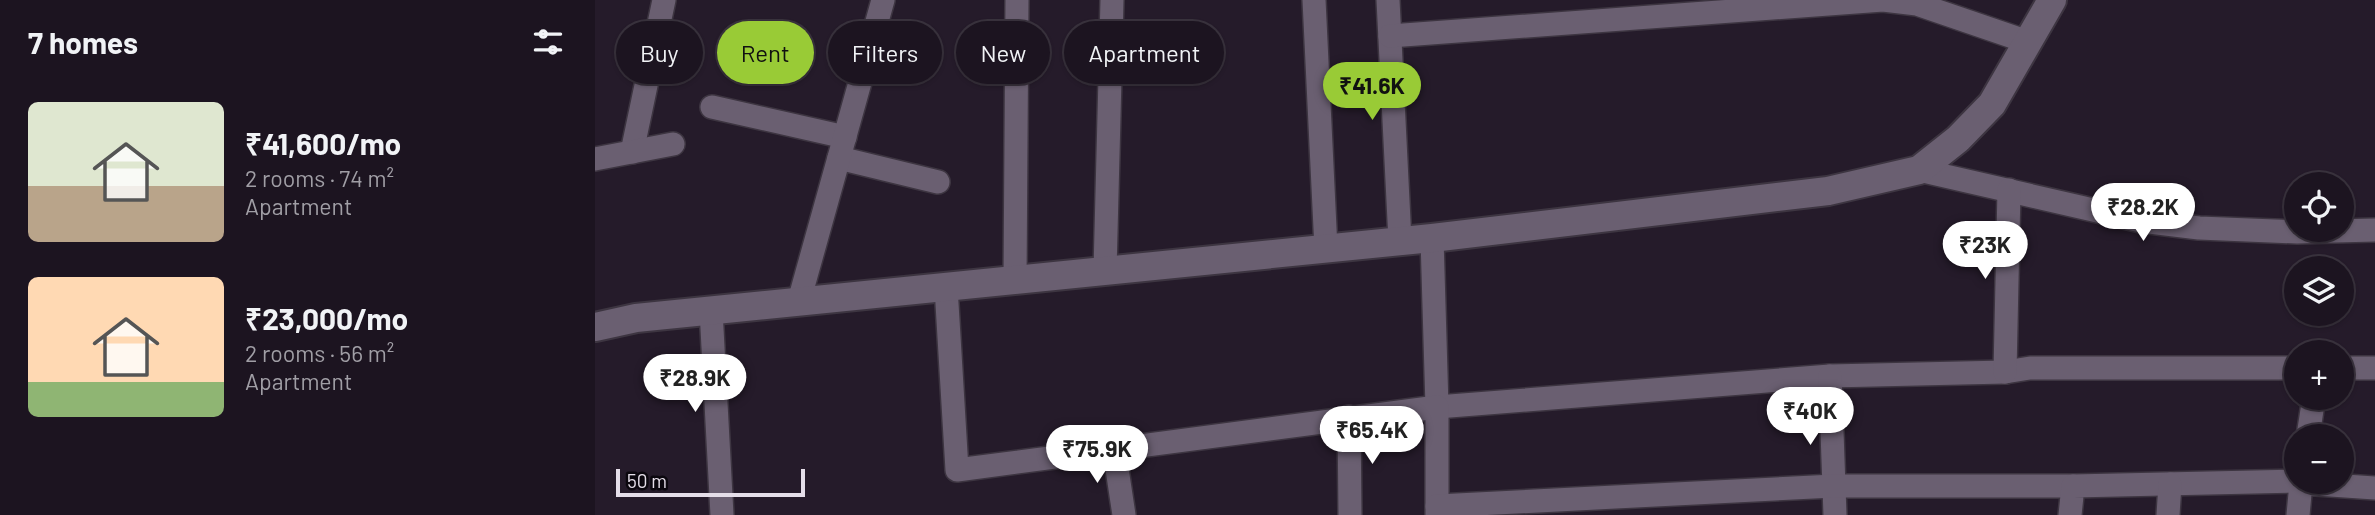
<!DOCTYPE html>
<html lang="en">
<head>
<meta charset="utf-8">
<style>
	:root { --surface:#1c1420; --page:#251d29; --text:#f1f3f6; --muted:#a09ea5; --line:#3a333e; --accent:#99cb36 }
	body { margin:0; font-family:Barlow,sans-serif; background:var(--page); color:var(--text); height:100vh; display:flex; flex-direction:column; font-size:26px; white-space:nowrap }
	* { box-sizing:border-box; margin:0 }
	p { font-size:23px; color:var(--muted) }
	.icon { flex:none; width:38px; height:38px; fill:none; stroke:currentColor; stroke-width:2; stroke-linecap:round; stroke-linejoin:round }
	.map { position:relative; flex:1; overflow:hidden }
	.panel { display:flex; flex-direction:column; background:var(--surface); width:595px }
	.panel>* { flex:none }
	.banner { position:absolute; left:21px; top:21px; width:665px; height:63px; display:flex; gap:14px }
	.buttons { position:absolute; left:1689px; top:172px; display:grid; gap:14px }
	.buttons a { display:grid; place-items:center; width:70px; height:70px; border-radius:50%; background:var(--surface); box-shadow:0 2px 5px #0004,0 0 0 2px var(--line); font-size:35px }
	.scale { position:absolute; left:21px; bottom:18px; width:189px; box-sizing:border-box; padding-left:7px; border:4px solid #e5dee9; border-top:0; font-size:19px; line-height:24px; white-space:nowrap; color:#e5dee9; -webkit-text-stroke:5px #0b070e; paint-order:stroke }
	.price { position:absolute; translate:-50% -60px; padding:0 16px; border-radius:24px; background:#fff; color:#222; font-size:23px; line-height:46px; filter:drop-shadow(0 2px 4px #0008) }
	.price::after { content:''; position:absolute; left:50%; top:42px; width:21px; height:16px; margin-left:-10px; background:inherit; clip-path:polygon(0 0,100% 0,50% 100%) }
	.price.on { background:var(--accent); color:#111 }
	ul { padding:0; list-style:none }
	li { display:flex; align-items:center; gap:21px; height:175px; padding:0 28px }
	li span { display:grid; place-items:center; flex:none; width:196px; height:140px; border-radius:10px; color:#555 }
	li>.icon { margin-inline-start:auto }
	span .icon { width:84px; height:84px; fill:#fffc; stroke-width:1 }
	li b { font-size:30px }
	h2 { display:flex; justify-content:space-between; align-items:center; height:84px; padding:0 28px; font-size:30px }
	.chip { padding:0 24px; border-radius:32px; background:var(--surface); box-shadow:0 2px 5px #0004,0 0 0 2px var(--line); font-size:24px; line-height:63px }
	.chip.on { background:var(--accent); color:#111 }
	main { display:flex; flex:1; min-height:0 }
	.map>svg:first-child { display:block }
</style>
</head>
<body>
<main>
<section class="panel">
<h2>7 homes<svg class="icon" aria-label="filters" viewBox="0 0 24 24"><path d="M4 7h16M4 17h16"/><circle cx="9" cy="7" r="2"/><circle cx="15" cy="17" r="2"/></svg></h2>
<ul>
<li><span style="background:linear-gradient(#dfe7d0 60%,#b9a48a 0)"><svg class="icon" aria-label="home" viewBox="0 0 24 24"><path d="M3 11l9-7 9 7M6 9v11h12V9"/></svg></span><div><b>₹41,600/mo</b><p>2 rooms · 74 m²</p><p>Apartment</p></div></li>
<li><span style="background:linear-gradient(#ffd9b3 75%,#8fb573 0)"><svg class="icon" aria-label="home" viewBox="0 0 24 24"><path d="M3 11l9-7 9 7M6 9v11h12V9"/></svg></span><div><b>₹23,000/mo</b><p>2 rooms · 56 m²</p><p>Apartment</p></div></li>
</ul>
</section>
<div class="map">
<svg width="1780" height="515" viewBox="0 0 1780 515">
	<rect width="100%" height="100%" fill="#251b2a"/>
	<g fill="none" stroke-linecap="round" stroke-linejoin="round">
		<g stroke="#3d3541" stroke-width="26">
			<g id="minor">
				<polyline points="719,0 731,249"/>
				<polyline points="793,0 805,241"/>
				<polyline points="795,36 1288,0 1322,4 1433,42"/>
				<polyline points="117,107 250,137"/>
				<polyline points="37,152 69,0"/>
				<polyline points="244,158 343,182"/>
				<polyline points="0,159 78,144"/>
				<polyline points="1324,170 1546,221 1604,228 1702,232 1780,230"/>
				<polyline points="837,238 842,407 1235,376 1410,372 1435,368 1701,368"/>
				<polyline points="510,271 517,0"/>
				<polyline points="420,280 422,0"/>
				<polyline points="351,287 362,470 842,407 842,515"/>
				<polyline points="204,301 288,0"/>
				<polyline points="116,310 127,515"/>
				<polyline points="1746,368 1780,368"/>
				<polyline points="1410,372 1414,190"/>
				<polyline points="1235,376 1240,515"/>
				<polyline points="754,417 755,515"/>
				<polyline points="1713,436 1719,397"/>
				<polyline points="519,449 529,515"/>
				<polyline points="842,506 1239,486 1478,486"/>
				<polyline points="1475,515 1478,486 1706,481"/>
				<polyline points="1573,515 1575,484"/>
				<polyline points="1703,515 1706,483 1780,488"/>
			</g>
		</g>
		<g stroke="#3d3541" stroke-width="32">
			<polyline id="tertiary" points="0,327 41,318 837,238 1233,191 1324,170 1363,139 1397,104 1457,0"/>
		</g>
		<use href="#minor" stroke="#6a5f71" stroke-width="23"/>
		<use href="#tertiary" stroke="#6a5f71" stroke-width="28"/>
	</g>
</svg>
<div class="buttons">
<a><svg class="icon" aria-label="locate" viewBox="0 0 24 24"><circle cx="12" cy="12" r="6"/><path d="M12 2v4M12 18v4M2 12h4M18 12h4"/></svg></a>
<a><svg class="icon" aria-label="layers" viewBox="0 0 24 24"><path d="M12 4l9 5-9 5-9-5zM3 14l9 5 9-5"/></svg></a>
<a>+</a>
<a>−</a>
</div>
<div class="scale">50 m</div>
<b class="price on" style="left:777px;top:122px">₹41.6K</b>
<b class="price" style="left:1548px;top:243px">₹28.2K</b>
<b class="price" style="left:1390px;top:281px">₹23K</b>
<b class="price" style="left:100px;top:414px">₹28.9K</b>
<b class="price" style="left:1215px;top:447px">₹40K</b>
<b class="price" style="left:777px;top:466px">₹65.4K</b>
<b class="price" style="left:502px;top:485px">₹75.9K</b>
<div class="banner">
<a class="chip">Buy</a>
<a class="chip on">Rent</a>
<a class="chip">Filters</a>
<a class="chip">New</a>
<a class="chip">Apartment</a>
</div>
</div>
</main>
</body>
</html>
